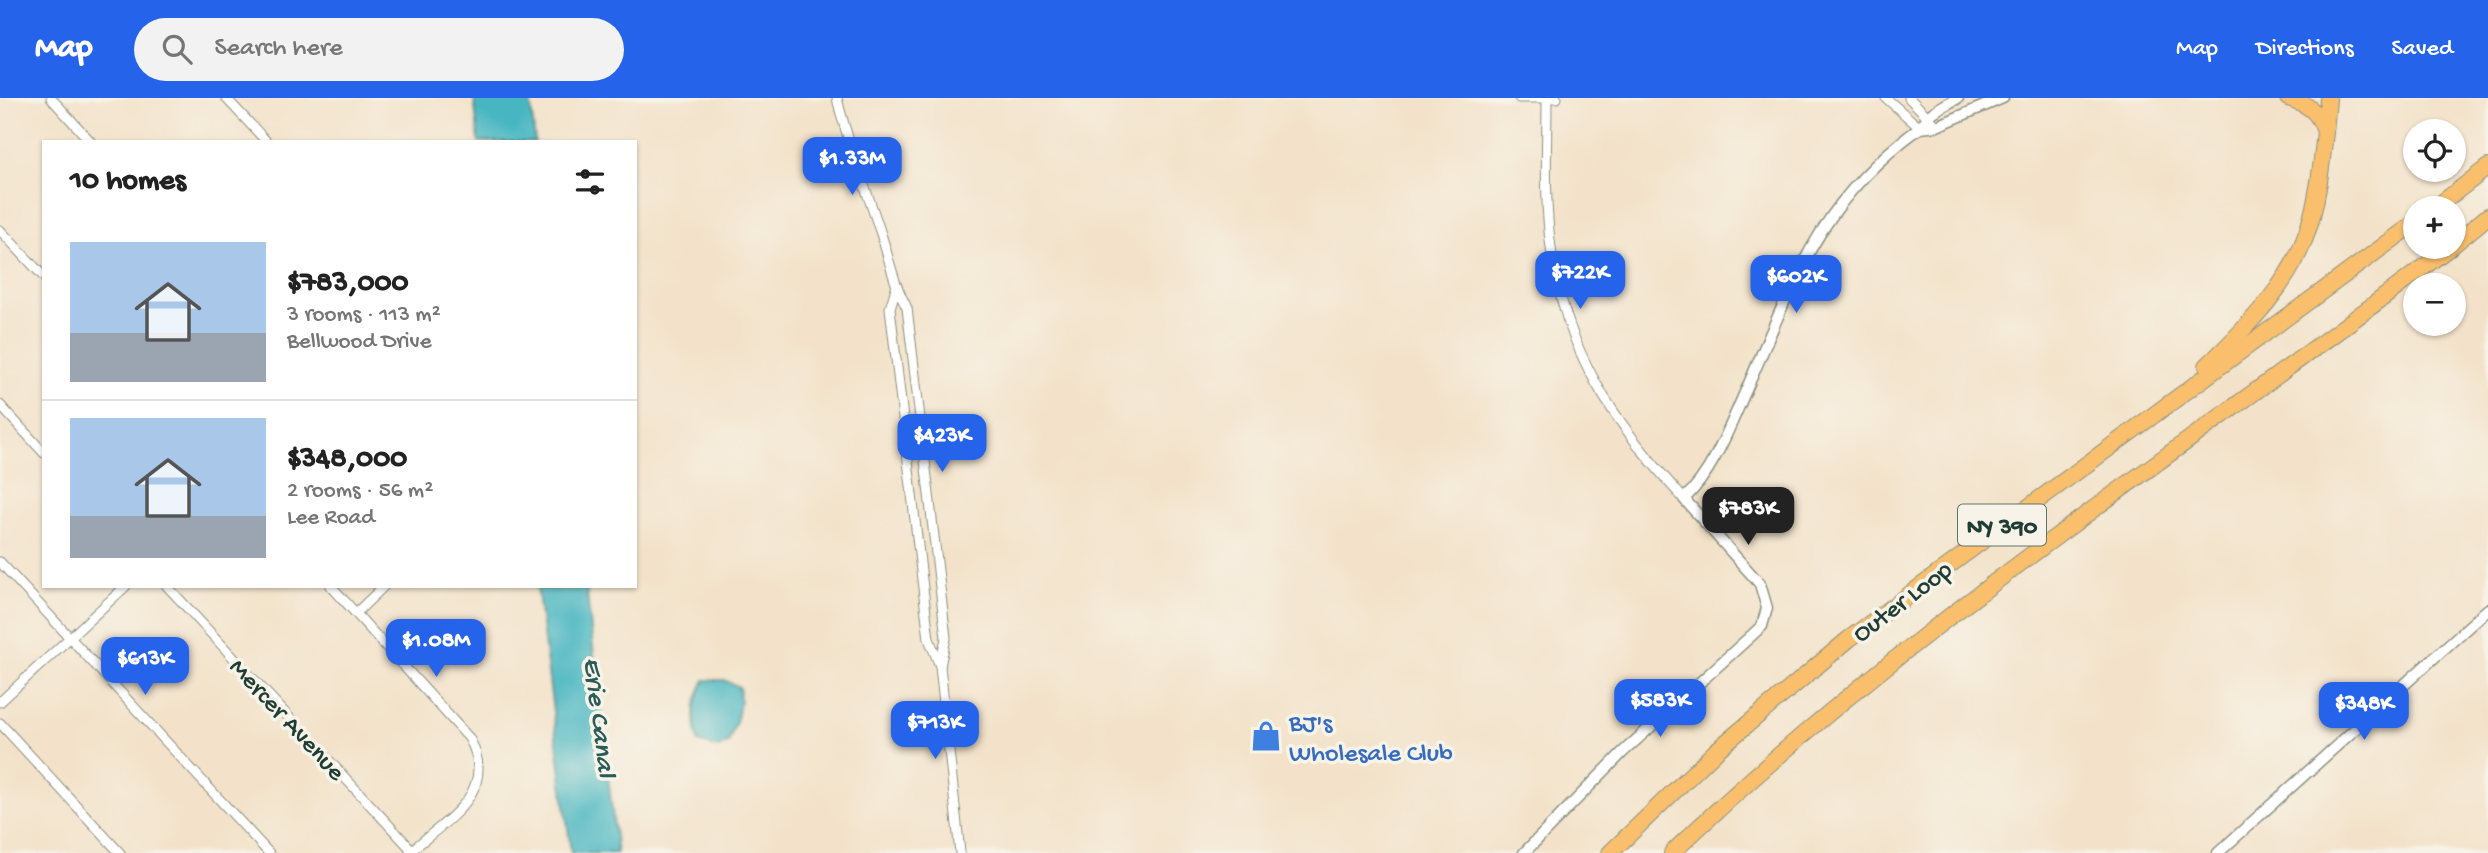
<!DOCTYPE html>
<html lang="en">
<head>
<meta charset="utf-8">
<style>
	:root { --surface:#fff; --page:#f2f2f2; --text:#222; --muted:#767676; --line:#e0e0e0; --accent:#2563eb }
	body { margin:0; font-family:"Gochi Hand",sans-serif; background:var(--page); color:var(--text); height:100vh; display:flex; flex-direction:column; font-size:26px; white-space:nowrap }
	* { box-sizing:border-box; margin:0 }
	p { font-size:23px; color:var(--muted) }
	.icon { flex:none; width:38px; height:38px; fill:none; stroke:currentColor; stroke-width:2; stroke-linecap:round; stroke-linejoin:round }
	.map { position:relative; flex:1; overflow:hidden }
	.side { position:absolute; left:42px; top:42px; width:595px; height:448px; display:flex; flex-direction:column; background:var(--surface); border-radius:0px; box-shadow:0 2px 5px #0004 }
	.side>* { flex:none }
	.controls { position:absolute; left:2403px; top:21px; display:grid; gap:14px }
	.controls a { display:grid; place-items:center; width:63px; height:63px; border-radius:50%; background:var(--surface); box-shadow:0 2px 5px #0004; font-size:35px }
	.price { position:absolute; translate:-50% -60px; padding:0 16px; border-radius:14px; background:var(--accent); color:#fff; font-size:23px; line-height:46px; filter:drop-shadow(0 2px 4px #0008) }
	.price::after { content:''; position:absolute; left:50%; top:42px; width:21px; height:16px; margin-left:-10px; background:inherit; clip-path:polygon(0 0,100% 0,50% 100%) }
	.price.on { background:#222; color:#fff }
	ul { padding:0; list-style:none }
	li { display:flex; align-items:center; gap:21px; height:175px; padding:0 28px }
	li+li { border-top:2px solid var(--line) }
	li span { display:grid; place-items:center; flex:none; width:196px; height:140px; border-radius:0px; color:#555 }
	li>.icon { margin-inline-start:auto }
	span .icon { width:84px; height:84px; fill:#fffc; stroke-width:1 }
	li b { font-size:30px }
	h2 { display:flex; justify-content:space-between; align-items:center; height:84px; padding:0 28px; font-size:30px }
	header { display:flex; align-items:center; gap:42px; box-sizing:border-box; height:98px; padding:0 35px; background:var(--accent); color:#fff }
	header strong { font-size:33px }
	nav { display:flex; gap:38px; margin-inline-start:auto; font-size:24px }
	.search { width:490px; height:63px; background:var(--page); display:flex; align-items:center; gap:18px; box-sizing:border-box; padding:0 24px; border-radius:38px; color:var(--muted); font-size:26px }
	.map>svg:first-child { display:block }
</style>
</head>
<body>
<header>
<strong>Map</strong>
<div class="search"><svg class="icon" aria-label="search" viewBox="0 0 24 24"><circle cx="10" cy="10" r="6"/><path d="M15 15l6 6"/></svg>Search here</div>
<nav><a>Map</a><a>Directions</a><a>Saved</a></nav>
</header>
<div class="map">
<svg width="2488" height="755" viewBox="0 0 2488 755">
	<rect width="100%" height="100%" fill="#f7f3e8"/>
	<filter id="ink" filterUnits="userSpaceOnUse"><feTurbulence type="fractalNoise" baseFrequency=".0143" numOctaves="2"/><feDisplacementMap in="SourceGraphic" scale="14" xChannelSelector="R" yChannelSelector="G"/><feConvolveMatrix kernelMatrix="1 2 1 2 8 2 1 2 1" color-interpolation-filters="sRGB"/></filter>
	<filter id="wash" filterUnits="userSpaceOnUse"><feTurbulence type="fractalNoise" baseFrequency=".00686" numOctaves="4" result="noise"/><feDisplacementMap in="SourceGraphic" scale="28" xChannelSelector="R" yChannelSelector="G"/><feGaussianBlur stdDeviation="1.57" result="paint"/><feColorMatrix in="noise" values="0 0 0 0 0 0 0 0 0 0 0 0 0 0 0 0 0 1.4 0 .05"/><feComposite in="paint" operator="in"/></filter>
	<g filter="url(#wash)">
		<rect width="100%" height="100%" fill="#f3e2c9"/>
		<g fill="#47b6c1" stroke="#337a7a" stroke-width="2">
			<polygon points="474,0 530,0 535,44 479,44"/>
			<polygon points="537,488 586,488 617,755 571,755"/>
			<path d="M705 582H724L739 589C742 610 736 626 728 645L718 650 698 644C693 620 693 604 705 582Z"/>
		</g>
	</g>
	<g filter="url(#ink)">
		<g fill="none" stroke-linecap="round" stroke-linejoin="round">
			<g stroke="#89907e" stroke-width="11">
				<g id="minor">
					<polyline points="51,0 91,44"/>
					<polyline points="226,0 267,44"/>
					<path d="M837 0C848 48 867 92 882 139 890 164 894 187 907 210L946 540 940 568"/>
					<polyline points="1519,0 1557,0"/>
					<path d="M1547 0C1547 50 1544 101 1551 150 1565 255 1615 326 1684 401"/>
					<polyline points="1886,0 1920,30"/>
					<polyline points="1909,0 1937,28"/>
					<polyline points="0,132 44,179"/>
					<polyline points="896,190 890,210 929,541 940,568 960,755"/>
					<polyline points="0,307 44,355"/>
					<polyline points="0,464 269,755"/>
					<polyline points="167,488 412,752"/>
					<path d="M331 488 469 640C500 695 445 722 409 755"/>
					<polyline points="356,515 384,488"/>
					<polyline points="0,604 126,488"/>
					<polyline points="0,625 120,755"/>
				</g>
			</g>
			<g stroke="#89907e" stroke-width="13">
				<g id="tertiary">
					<polyline points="1920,30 1937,28 2003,0"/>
					<path d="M1524 755 1623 654 1762 528 1767 510 1760 486 1684 401C1714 373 1730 327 1747 290 1794 183 1818 105 1917 32 1923 28 1925 21 1931 16 1939 9 1949 5 1958 0"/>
					<polyline points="2218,755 2488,511"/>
				</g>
			</g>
			<g stroke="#89907e" stroke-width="18">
				<g id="motorway">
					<path d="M2288 0C2306 5 2318 13 2324 31"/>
					<polyline points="2435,110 2488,69"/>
					<polyline points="2454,146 2488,118"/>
					<path d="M2207 268C2309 169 2316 140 2328 1"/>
					<polyline points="1610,755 1717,652 1849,541 2415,125"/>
					<path d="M1672 755C1909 526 2190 349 2450 149"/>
				</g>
			</g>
			<use href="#minor" stroke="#fff" stroke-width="9"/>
			<use href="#tertiary" stroke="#fff" stroke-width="10"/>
			<use href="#motorway" stroke="#f9bf6d" stroke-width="16"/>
		</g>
	</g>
	<defs>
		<g id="shop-bare" transform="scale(2.415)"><path d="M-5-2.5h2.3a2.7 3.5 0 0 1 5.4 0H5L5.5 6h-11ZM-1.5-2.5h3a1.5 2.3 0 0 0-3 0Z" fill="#3f7fe0" stroke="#f7f3e8" stroke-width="2.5" paint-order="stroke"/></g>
	</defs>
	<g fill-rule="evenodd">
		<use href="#shop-bare" x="1266" y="638"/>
	</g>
	<g text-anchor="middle" stroke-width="7" stroke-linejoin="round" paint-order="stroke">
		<rect fill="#f7f3e8" stroke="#60746a" stroke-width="2" x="1958" y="406.5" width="88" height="41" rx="5"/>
		<g font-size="24" font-weight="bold" fill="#1f3d34">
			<text x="2002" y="435">NY 390</text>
		</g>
		<g font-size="26" fill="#1f3d34" stroke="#f7f3e8">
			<text transform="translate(1901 502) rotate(-37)" y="9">Outer Loop</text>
			<text transform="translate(289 620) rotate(47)" y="9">Mercer Avenue</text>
		</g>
		<g font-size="26" fill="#366cbe" stroke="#f7f3e8" text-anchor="start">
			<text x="1289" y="632">BJ's<tspan x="1289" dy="30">Wholesale Club</tspan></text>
		</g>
		<g font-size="28" font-style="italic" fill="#295b57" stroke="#f7f3e8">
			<text transform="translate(602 619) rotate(83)" y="10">Erie Canal</text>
		</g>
	</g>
</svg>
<div class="controls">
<a><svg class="icon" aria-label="locate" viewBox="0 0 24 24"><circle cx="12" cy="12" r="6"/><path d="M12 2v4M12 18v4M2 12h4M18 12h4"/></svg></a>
<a>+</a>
<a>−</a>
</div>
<b class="price" style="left:852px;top:99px">$1.33M</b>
<b class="price" style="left:1580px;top:213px">$722K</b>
<b class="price" style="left:1796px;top:217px">$602K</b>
<b class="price" style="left:942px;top:376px">$423K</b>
<b class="price on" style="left:1748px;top:449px">$783K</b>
<b class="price" style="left:436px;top:581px">$1.08M</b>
<b class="price" style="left:145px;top:599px">$613K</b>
<b class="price" style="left:1660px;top:641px">$583K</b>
<b class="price" style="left:2364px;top:644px">$348K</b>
<b class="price" style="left:935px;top:663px">$713K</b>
<section class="side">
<h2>10 homes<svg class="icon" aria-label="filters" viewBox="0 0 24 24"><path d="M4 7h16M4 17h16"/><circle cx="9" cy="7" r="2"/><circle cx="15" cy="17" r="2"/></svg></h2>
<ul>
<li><span style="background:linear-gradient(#a9c7e8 65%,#9aa5b1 0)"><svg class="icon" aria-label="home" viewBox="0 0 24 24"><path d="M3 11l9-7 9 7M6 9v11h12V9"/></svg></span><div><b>$783,000</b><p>3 rooms · 113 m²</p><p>Bellwood Drive</p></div></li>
<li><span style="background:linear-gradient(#a9c7e8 70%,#9aa5b1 0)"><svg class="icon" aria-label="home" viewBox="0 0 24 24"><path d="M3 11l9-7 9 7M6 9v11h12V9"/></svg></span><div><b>$348,000</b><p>2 rooms · 56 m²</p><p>Lee Road</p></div></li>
</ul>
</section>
</div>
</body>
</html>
